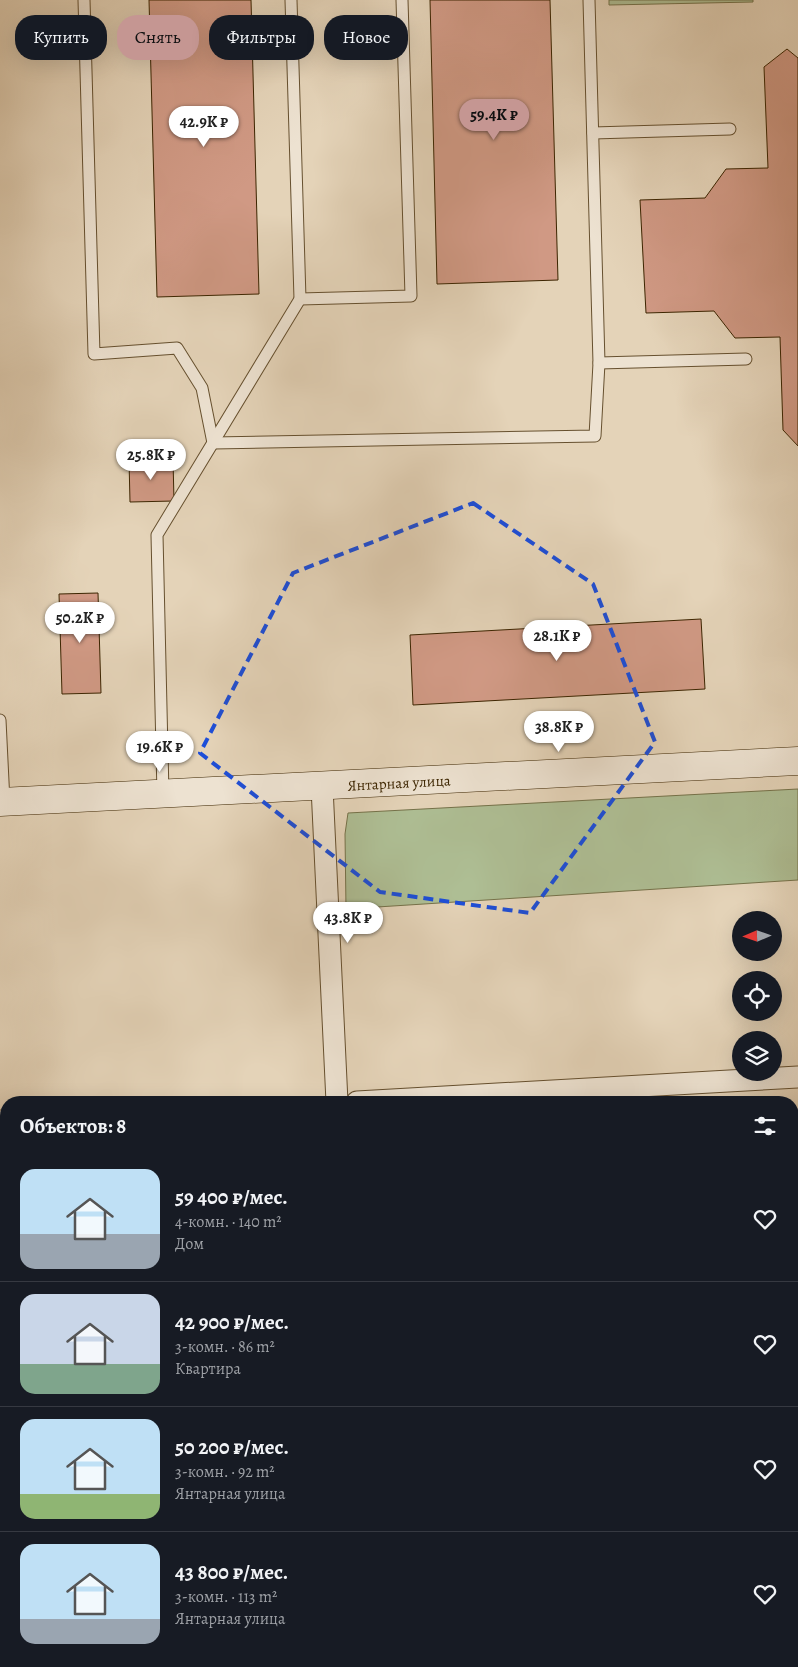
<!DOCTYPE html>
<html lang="ru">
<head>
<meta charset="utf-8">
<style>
	:root { --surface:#171b24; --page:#242831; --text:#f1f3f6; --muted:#9ea1a6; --line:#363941; --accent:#c59692 }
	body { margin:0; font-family:Alegreya,serif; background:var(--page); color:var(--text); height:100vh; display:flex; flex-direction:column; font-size:19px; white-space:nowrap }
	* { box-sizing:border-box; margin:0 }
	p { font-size:16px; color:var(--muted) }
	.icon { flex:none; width:28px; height:28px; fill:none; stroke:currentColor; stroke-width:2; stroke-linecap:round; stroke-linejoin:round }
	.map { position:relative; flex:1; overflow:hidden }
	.drawer { position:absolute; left:0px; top:1096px; width:799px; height:571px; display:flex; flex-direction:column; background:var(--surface); border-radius:20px 20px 0 0; box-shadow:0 5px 20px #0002 }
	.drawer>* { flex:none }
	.banner { position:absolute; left:15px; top:15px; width:500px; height:45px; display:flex; gap:10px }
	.needle { width:32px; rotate:268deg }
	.controls { position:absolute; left:732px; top:911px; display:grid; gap:10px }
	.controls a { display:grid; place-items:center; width:50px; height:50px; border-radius:50%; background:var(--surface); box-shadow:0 5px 20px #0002; font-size:25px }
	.price { position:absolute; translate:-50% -42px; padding:0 11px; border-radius:18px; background:#fff; color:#222; font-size:16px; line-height:32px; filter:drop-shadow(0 1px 2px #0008) }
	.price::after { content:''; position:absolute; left:50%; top:30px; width:15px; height:11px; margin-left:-8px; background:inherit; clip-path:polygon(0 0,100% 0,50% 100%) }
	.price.on { background:var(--accent); color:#111 }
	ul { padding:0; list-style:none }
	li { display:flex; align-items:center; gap:15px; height:125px; padding:0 20px }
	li+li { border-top:1px solid var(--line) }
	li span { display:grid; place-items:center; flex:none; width:140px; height:100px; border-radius:15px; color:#555 }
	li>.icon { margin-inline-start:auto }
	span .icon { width:60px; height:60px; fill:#fffc; stroke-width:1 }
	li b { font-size:21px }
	h2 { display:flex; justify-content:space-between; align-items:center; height:60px; padding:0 20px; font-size:21px }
	.tag { padding:0 18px; border-radius:20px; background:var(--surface); box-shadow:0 5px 20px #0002; font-size:18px; line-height:45px }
	.tag.on { background:var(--accent); color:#111 }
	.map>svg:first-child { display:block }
</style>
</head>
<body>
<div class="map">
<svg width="798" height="1667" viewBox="0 0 798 1667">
	<rect width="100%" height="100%" fill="#e4d3b8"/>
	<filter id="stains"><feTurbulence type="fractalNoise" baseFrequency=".004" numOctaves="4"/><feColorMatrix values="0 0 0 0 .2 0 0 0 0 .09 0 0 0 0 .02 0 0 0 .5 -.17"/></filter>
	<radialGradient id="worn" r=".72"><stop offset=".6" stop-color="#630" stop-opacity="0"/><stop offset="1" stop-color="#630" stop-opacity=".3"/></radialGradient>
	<g fill="#aebe94" stroke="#75724a">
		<polygon points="609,0 753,0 753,2 609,5"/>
		<polygon points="798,789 798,880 346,909 345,834 348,813"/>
	</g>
	<g fill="#d09984" stroke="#3c2501">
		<polygon points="149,0 251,0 259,294 157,297"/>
		<polygon points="430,0 550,0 558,280 437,284"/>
		<polygon points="787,49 798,58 798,446 783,430 780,337 735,338 714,311 646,313 640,200 705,198 726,169 768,168 764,67"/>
		<polygon points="129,460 173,460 174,501 130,502"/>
		<polygon points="98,593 101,693 62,694 59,594"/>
		<polygon points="701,619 705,689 413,705 410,635"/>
		<rect x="792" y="1135" width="6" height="47"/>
		<rect x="0" y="1177" width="6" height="52"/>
		<rect x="792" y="1366" width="6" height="43"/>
		<polygon points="6,1384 6,1437 2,1437 0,1385"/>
		<polygon points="6,1576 6,1628 0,1628 0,1577"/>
		<rect x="299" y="1661" width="47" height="6"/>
		<rect x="720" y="1661" width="54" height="6"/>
	</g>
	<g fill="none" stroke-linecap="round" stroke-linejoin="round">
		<g stroke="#66502f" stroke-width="13">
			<g id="lane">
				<polyline points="84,0 94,354 177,348 202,388 213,443 595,436 599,363 589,0"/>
				<polyline points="593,133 730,129"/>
				<polyline points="300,299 411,296 402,0"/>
				<polyline points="599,363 746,359"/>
				<polyline points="0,720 4,802"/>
				<polyline points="163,794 157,535 300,299 291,0"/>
			</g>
		</g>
		<g stroke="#66502f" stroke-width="23">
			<g id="street">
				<polyline points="322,787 337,1102"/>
				<polyline points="357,1102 798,1077"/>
				<polyline points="0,1121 6,1121"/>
				<polyline points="792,1465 798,1465"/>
				<polyline points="0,1510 6,1509"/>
				<polyline points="422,1661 422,1667"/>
			</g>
		</g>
		<g stroke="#3c2501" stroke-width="29">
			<polyline id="secondary" points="0,802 798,761"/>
		</g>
		<use href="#lane" stroke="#ede2d1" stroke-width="11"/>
		<use href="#street" stroke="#ede2d1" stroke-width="21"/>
		<use href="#secondary" stroke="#ede2d1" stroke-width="28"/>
	</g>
	<path fill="none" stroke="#1d4ed8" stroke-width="4" stroke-dasharray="10 6" stroke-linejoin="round" d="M473 503 593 584 655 742 530 913 380 892 200 753 293 573Z"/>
	<g text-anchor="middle" stroke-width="4" stroke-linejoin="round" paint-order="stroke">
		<g font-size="15" fill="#3c2501" stroke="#ede2d1">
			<text transform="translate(399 783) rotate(-3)" y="5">Янтарная улица</text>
		</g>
	</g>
	<rect width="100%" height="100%" filter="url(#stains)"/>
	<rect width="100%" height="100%" fill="url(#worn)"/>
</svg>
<div class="controls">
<a><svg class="needle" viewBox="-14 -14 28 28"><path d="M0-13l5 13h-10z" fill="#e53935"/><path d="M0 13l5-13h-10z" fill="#9ea1a6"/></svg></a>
<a><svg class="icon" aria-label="locate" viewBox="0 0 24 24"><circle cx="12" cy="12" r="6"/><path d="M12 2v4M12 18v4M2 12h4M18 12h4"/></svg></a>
<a><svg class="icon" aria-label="layers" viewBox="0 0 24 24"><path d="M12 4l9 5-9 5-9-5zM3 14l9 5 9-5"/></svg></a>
</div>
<b class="price on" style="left:494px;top:141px">59.4K ₽</b>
<b class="price" style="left:204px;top:148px">42.9K ₽</b>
<b class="price" style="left:151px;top:481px">25.8K ₽</b>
<b class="price" style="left:80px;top:644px">50.2K ₽</b>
<b class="price" style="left:557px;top:662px">28.1K ₽</b>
<b class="price" style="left:559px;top:753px">38.8K ₽</b>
<b class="price" style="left:160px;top:773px">19.6K ₽</b>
<b class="price" style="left:348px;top:944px">43.8K ₽</b>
<div class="banner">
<a class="tag">Купить</a>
<a class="tag on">Снять</a>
<a class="tag">Фильтры</a>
<a class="tag">Новое</a>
</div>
<section class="drawer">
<h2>Объектов: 8<svg class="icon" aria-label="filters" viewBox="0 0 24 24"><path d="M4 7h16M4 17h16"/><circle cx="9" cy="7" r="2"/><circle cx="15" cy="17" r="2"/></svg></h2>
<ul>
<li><span style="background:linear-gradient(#bfe0f5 65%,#9aa5b1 0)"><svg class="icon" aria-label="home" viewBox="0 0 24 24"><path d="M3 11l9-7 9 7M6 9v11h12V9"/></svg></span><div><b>59 400 ₽/мес.</b><p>4-комн. · 140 m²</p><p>Дом</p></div><svg class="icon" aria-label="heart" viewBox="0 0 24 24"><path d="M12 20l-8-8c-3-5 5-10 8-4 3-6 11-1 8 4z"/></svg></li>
<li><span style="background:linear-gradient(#c9d6e8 70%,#7fa58c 0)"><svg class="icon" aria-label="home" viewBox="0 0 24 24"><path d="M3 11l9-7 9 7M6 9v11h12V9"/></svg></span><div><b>42 900 ₽/мес.</b><p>3-комн. · 86 m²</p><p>Квартира</p></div><svg class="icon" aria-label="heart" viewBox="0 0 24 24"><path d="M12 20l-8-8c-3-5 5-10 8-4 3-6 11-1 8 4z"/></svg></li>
<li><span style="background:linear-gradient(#bfe0f5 75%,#8fb573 0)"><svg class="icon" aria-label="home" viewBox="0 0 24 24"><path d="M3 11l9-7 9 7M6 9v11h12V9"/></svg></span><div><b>50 200 ₽/мес.</b><p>3-комн. · 92 m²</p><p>Янтарная улица</p></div><svg class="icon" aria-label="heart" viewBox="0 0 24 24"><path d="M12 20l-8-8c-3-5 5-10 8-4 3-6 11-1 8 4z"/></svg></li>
<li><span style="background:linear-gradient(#bfe0f5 75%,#9aa5b1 0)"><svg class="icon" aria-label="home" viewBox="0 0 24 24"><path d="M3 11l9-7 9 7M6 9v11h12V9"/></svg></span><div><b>43 800 ₽/мес.</b><p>3-комн. · 113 m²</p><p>Янтарная улица</p></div><svg class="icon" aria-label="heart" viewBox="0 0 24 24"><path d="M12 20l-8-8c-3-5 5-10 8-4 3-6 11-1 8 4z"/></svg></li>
</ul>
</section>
</div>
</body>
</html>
